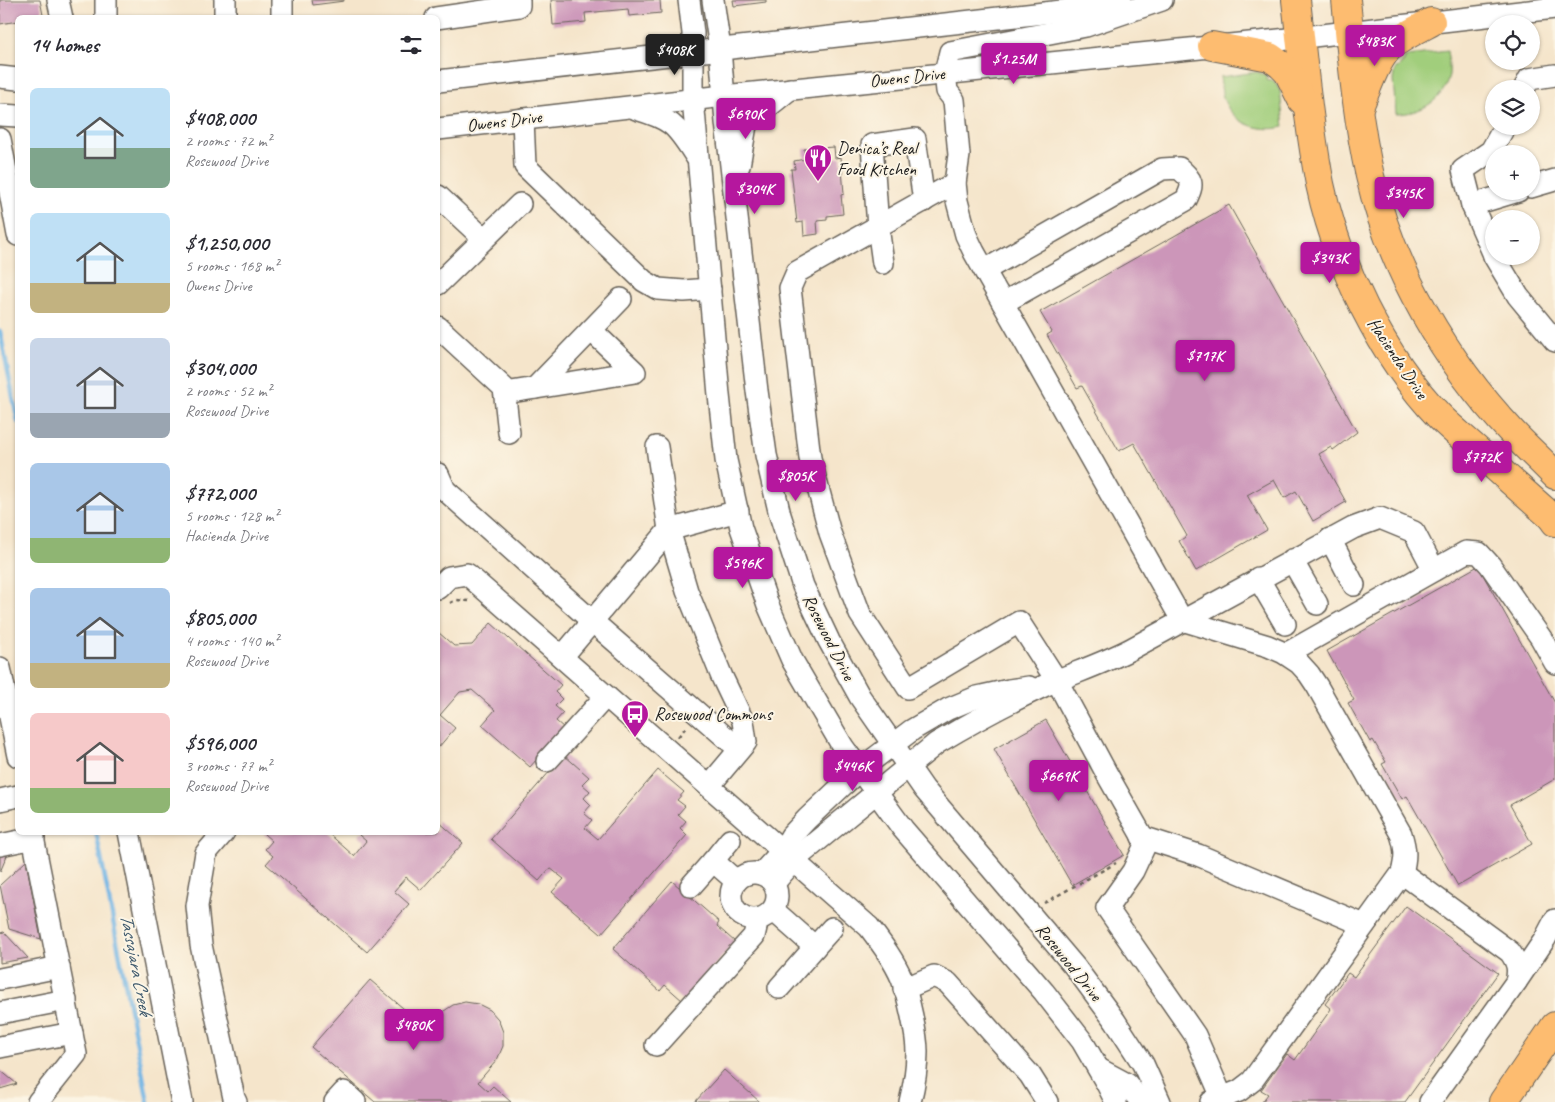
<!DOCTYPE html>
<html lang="en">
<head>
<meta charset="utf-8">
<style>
	:root { --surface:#fff; --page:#f2f2f3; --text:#2b2b33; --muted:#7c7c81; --accent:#b5179e }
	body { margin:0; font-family:Caveat,sans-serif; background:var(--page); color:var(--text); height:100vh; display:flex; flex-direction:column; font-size:19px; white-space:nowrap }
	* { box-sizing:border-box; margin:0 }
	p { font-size:16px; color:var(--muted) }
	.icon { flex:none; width:28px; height:28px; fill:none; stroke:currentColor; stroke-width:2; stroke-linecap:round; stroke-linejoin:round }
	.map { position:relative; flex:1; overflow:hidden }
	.details { position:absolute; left:15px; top:15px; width:425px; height:820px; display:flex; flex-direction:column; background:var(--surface); border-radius:8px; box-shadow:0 1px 4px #0004 }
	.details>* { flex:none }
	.controls { position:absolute; left:1485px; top:15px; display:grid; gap:10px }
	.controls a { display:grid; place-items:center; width:55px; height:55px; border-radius:50%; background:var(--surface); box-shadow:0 1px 4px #0004; font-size:25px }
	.price { position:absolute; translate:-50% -42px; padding:0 11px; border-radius:5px; background:var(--accent); color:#fff; font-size:16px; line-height:32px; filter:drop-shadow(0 1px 2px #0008) }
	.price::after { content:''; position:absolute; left:50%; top:30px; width:15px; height:11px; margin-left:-8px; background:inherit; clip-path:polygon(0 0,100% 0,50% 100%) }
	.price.selected { background:#222; color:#fff }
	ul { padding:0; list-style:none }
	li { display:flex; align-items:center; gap:15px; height:125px; padding:0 15px }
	li span { display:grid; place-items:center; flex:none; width:140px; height:100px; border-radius:8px; color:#555 }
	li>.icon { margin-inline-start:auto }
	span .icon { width:60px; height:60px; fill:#fffc; stroke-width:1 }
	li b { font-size:21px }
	h2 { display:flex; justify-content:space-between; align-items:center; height:60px; padding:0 15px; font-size:21px }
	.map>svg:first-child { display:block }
</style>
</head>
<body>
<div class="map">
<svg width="1555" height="1102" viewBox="0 0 1555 1102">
	<rect width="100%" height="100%" fill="#fcf5e5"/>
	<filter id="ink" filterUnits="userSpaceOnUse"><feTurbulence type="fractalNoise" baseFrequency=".02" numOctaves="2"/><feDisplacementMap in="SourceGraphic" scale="10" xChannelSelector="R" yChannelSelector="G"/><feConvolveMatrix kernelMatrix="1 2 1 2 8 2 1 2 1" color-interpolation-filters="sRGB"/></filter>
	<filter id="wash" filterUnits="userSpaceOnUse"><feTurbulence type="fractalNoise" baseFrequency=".0096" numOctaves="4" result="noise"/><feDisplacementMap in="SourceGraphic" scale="20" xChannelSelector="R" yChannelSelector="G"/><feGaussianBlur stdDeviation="1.12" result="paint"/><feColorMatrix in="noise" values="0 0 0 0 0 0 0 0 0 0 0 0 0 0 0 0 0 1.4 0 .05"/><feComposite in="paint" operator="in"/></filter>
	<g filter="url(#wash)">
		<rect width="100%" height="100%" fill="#f5e5cb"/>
		<g fill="#a1ce7b" stroke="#5e754c">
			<path d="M1447 51C1448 59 1450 67 1449 75 1445 100 1420 114 1396 114L1393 80 1395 68 1399 67 1404 61 1405 58 1408 56Z"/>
			<path d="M1257 72 1266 75V80L1269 81 1271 80 1276 84 1280 91 1284 127C1258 133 1231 123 1223 97 1221 90 1221 83 1220 77Z"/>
		</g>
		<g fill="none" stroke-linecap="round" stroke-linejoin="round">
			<g stroke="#6eb3e4" stroke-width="4.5">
				<polyline points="0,331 18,422"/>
				<polyline points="96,832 148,1102"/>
			</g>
		</g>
		<g id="blocks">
			<g fill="#cc96b9">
				<polygon points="0,0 40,0 43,15 32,18 18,18 18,21 0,24"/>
				<polygon points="312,0 344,0 344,1 313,5"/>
				<polygon points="551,0 660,0 661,13 629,16 628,9 585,13 586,22 553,25"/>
				<polygon points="733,0 766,0 766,2 734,6"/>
				<polygon points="834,147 835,158 841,157 844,194 841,195 843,214 827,216 827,220 817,221 818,234 804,236 803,222 797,223 791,169 795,169 794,161 805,159 804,149"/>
				<polygon points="1229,205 1357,432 1333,450 1331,447 1319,454 1346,502 1313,521 1296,491 1284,498 1274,480 1247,495 1267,530 1196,571 1179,541 1187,536 1134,443 1119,451 1082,386 1077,388 1047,335 1052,332 1040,312"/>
				<polygon points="1478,566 1555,703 1555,779 1510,805 1532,844 1458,886 1407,796 1402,799 1382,764 1386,762 1373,740 1370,742 1348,703 1354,700 1327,651"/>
				<polygon points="491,623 561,685 555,692 562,699 555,706 563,713 556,721 564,728 530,767 482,725 495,710 472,690 460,692 440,715 455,728 438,748 438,632 454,646 472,645"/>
				<polygon points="1046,720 1124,855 1072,885 994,749"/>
				<polygon points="564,755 589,777 582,784 590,791 584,798 591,805 584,813 592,820 585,828 598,839 658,770 684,792 677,800 685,806 678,814 686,821 680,828 687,835 601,934 552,892 564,879 550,868 539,881 491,839"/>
				<polygon points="438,821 463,843 421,890 406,877 394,891 409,904 367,952 266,864 273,856 265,849 272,841 264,834 265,832 327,832 354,856 366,841 359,835 361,832 438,832"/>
				<polygon points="8,853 0,872 0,854"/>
				<polygon points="26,861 41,939 9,929 0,885"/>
				<polygon points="672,881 719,922 717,926 735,942 683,1001 665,985 660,991 613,949"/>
				<polygon points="1406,906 1498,973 1405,1102 1262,1102 1268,1094 1261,1090 1287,1054 1295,1060 1331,1009 1325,1004 1348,973 1354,977"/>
				<polygon points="4,932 28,958 0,963 0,933"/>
				<polygon points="370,980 417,1020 412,1026 422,1034 441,1013 453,1005 465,1002 478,1004 490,1010 498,1019 503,1032 503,1046 497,1060 478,1082 488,1091 493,1086 511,1102 375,1102 311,1047"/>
				<polygon points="0,1070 17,1084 0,1089"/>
				<polygon points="724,1070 760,1102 695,1102"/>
			</g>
		</g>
	</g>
	<g filter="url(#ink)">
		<use href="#blocks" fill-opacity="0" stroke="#686259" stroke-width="1"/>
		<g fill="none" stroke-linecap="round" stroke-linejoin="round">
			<g stroke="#686259" stroke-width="24">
				<g id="minor">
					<polyline points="58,0 62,18"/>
					<polyline points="282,0 282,18"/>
					<polyline points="689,0 693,33 693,99 719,395 726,460 741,528 768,605 792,660 843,747 903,829 1044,992 1082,1041 1107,1084 1116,1102"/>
					<polyline points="713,0 720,49 726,122 757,391 766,455 780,515 803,586 829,641 860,697 924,789 1075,967 1115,1021 1143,1064 1160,1102"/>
					<path d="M1162 0 1086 26 950 52 945 73 947 91 954 100 959 155 955 183 957 201 966 235 974 252 1182 620 1268 646 1284 653 1299 663 1309 674 1317 686 1401 834C1406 850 1406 857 1402 873L1252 1081 1239 1091 1211 1102"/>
					<polyline points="106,18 106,0"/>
					<polyline points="225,18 225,0"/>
					<polyline points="436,18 519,6 519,0"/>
					<polyline points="0,77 18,79"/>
					<polyline points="438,81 1123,4"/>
					<polyline points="1524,89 1529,79 1555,75"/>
					<path d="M636 109C674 120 676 126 697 158"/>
					<polyline points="0,115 18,116"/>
					<polyline points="523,119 525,166 644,281 658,289 684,291 710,289"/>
					<polyline points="438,129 724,96 1279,40 1555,8"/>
					<polyline points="0,139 18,235"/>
					<polyline points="739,166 746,125 755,113 769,106 790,89"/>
					<polyline points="955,183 797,272 790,288 810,458 830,533 860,614 908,688 1019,622 1057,681 1108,776 1146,843 1133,871 1107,908 1195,1035 1224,1102"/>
					<polyline points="1531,187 1555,180"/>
					<polyline points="438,196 484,239"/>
					<polyline points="1472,205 1518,191"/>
					<polyline points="1494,255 1472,205 1463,170 1491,151 1505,126"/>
					<polyline points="1494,256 1518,296 1555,341"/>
					<polyline points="883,263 878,227 872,145 915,139 924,201"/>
					<path d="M985 270 1162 169 1179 168C1193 181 1194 183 1186 200L1003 303"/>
					<polyline points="438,284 520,204"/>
					<polyline points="438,327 504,388 509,433"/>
					<polyline points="535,388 621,299"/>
					<polyline points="505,393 635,372 591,330"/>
					<polyline points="657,447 669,530 687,591 722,677 743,721 746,742 709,786"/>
					<polyline points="438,474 445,490 592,621 739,749"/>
					<polyline points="1330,539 1354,585"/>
					<polyline points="1292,560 1317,604"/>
					<polyline points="1258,578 1285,624"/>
					<path d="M438 588 449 577 467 574 869 927C881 943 894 960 902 979 908 996 917 1034 917 1052 917 1068 914 1086 910 1102"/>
					<polyline points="1286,654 1466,552 1479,553 1490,565 1541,638 1555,663"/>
					<polyline points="562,657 669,530 738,511"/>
					<polyline points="0,668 18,756"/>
					<polyline points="547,761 606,696"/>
					<polyline points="0,800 18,796"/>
					<polyline points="32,832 76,1054 38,1102"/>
					<polyline points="129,832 182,1102"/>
					<polyline points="224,832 206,853 197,906 201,945 234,1098 236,1102"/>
					<polyline points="1142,837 1198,855 1364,925"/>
					<polyline points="0,845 34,838"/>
					<polyline points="713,861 730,840"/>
					<circle cx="754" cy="896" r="23"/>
					<path d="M1402 873 1510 952C1518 963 1519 970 1516 982L1430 1102"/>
					<polyline points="761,874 783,850 791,836 807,819 859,770 912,730 948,709 977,697 1009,690 1029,687"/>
					<path d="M774 883 794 860 937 743C972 722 1009 702 1046 685 1074 673 1104 663 1131 649L1353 528 1380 518 1414 532 1434 570"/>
					<polyline points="691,886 713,861 736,881"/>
					<polyline points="773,910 815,947 779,988"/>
					<polyline points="815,947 832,928"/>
					<polyline points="0,979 59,967"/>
					<polyline points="1516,982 1545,939 1555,920"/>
					<polyline points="904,989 934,976 948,983 1030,1075 1047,1102"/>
					<polyline points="0,1013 66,1000"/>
					<polyline points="656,1045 754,936 758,919"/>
					<polyline points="0,1047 72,1033"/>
					<polyline points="1099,1069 1127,1084 1141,1102"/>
					<polyline points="335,1102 344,1092 355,1102"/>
				</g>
			</g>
			<g stroke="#686259" stroke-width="30">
				<g id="major">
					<path d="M1296 0C1303 61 1308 123 1320 184 1337 264 1382 357 1440 417 1452 429 1466 440 1479 452 1504 475 1530 498 1555 520"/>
					<path d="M1346 0C1352 59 1357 119 1370 176 1391 269 1447 363 1512 432 1526 447 1541 460 1555 475"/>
					<polyline points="1212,46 1270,57 1281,65 1288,72 1302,100"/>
					<path d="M1359 107C1367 89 1377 56 1393 44 1404 36 1418 29 1431 22"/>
				</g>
			</g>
			<g stroke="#686259" stroke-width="30">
				<g id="highway">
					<polyline points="1553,519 1555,522"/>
					<polyline points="1503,1102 1555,1026"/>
				</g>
			</g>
			<g stroke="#686259" stroke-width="2.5" stroke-dasharray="4 4" stroke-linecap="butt">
				<polyline points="450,603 456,600 469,601"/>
				<polyline points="678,737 687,726"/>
				<polyline points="1044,903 1116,863"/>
			</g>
			<use href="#minor" stroke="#fff" stroke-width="21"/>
			<use href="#major" stroke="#fdbc70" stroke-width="28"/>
			<use href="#highway" stroke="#fdbc70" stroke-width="28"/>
		</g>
	</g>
	<defs>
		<g id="restaurant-pin" transform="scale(1.4375)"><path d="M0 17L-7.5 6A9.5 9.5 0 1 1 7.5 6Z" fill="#b5179e" stroke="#fcf5e5"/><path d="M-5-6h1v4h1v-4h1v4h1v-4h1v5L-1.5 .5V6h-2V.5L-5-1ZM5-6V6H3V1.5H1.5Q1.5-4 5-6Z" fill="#fff"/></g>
		<g id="bus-pin" transform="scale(1.4375)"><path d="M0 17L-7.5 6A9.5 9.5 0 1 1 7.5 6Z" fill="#b5179e" stroke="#fcf5e5"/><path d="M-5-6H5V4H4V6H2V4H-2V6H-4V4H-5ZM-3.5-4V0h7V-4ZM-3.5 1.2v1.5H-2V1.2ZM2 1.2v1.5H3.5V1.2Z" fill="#fff"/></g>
	</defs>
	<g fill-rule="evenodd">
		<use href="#restaurant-pin" x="818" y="158"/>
		<use href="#bus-pin" x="635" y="714"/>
	</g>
	<g text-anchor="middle" stroke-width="4" stroke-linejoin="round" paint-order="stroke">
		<g font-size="18" fill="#1c1c1c" stroke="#fcf5e5">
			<text transform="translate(907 77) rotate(-6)" y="6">Owens Drive</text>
			<text transform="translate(504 121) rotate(-7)" y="6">Owens Drive</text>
			<text transform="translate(1398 358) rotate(56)" y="6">Hacienda Drive</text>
			<text transform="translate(829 637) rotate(63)" y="6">Rosewood Drive</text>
			<text transform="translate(1069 962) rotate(51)" y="6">Rosewood Drive</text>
		</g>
		<g font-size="18" fill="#1c1c1c" stroke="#fcf5e5" text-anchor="start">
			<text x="837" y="154">Denica’s Real<tspan x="837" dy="21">Food Kitchen</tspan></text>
			<text x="654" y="720">Rosewood Commons</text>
		</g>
		<g font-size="19" font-style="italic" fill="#3d586c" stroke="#fcf5e5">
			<text transform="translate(137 964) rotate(79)" y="7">Tassajara Creek</text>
		</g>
	</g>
</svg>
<div class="controls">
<a><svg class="icon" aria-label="locate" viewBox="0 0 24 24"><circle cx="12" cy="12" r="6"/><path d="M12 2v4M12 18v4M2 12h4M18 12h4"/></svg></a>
<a><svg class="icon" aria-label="layers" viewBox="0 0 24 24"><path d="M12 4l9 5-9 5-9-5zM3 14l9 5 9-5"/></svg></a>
<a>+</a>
<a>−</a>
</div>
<b class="price" style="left:1375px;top:67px">$483K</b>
<b class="price selected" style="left:675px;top:76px">$408K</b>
<b class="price" style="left:1014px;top:85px">$1.25M</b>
<b class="price" style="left:746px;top:140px">$690K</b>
<b class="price" style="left:755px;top:215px">$304K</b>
<b class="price" style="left:1404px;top:219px">$345K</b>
<b class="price" style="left:1330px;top:284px">$343K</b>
<b class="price" style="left:1205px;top:382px">$717K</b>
<b class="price" style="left:1482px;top:483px">$772K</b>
<b class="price" style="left:796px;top:502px">$805K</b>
<b class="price" style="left:743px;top:589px">$596K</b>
<b class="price" style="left:853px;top:792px">$446K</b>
<b class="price" style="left:1059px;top:802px">$669K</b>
<b class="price" style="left:414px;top:1051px">$480K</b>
<section class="details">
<h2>14 homes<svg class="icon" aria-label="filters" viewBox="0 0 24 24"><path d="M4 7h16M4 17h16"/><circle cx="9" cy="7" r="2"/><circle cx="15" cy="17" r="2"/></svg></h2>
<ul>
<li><span style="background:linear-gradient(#bfe0f5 60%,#7fa58c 0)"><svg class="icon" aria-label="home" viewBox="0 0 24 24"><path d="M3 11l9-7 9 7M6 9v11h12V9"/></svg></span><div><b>$408,000</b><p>2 rooms · 72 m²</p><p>Rosewood Drive</p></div></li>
<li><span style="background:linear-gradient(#bfe0f5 70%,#c2b280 0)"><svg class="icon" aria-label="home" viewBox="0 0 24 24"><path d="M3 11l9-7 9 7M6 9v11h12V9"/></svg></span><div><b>$1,250,000</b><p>5 rooms · 168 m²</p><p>Owens Drive</p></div></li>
<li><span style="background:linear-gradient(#c9d6e8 75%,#9aa5b1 0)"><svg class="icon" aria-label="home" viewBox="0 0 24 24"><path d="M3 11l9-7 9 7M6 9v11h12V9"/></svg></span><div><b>$304,000</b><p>2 rooms · 52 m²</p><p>Rosewood Drive</p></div></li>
<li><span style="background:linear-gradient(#a9c7e8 75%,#8fb573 0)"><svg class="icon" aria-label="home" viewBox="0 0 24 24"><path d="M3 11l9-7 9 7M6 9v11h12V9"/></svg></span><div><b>$772,000</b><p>5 rooms · 128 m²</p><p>Hacienda Drive</p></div></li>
<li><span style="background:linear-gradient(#a9c7e8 75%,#c2b280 0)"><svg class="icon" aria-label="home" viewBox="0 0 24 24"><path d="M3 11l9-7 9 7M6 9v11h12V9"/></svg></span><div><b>$805,000</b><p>4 rooms · 140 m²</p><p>Rosewood Drive</p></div></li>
<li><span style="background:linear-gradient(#f6c9c9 75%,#8fb573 0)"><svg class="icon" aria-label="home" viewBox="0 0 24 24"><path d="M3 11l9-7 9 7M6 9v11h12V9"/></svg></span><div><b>$596,000</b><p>3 rooms · 77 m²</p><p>Rosewood Drive</p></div></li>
</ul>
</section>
</div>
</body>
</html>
